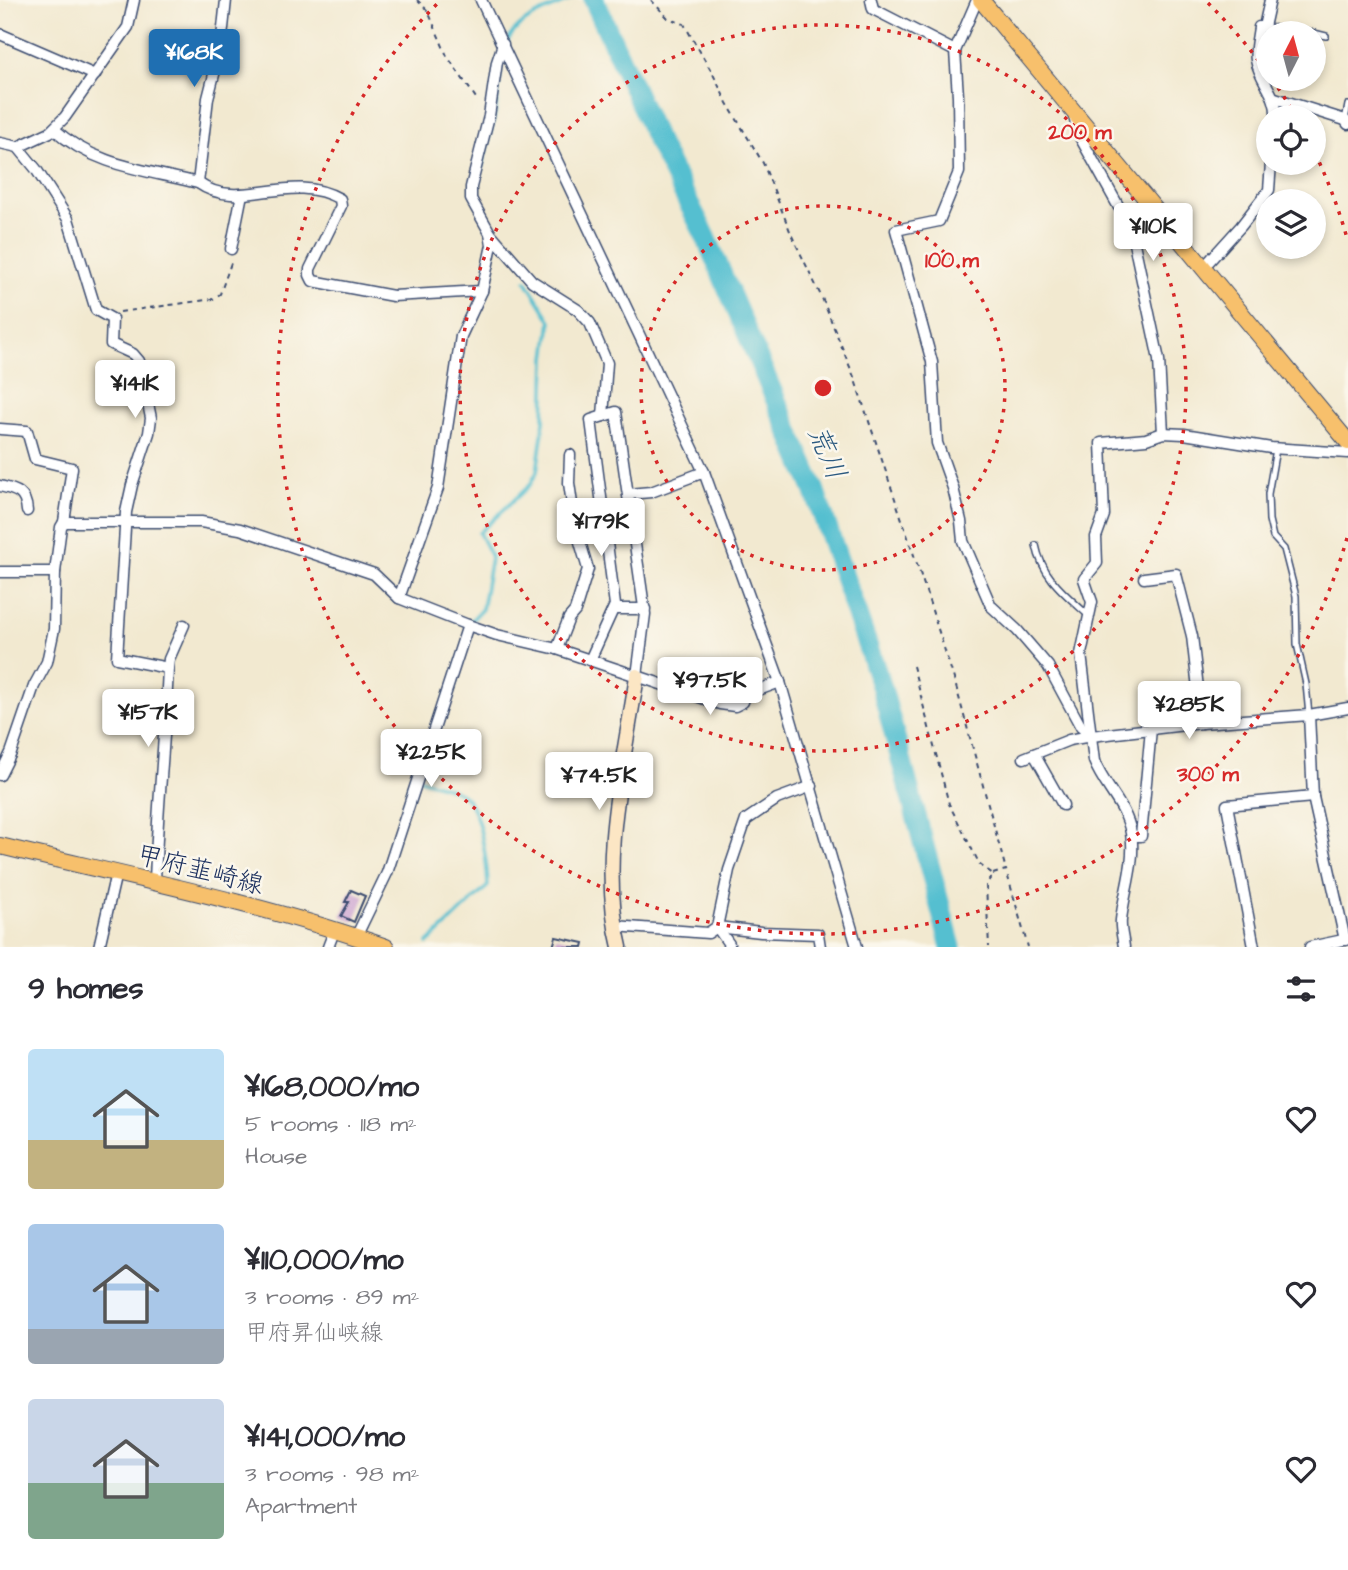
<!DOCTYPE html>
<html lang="en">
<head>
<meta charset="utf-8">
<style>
	:root { --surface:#fff; --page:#f7f7f7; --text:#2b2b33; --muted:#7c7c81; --accent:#1f6fb2 }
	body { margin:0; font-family:"Architects Daughter","Klee One",sans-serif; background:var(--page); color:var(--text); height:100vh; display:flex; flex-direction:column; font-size:26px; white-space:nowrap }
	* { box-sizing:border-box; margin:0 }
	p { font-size:23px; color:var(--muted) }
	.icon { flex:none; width:38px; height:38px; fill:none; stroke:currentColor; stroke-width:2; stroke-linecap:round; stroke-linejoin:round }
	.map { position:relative; height:947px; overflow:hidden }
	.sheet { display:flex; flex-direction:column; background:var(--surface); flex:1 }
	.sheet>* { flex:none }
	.needle { width:46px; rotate:6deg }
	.tools { position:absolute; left:1256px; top:21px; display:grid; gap:14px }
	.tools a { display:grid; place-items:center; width:70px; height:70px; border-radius:50%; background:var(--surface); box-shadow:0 4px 10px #0003; font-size:35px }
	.price { position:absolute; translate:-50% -60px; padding:0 16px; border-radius:7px; background:#fff; color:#222; font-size:23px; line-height:46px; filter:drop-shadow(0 2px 4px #0008) }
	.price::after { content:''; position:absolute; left:50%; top:42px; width:21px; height:16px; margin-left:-10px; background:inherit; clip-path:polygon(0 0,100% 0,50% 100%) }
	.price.active { background:var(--accent); color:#fff }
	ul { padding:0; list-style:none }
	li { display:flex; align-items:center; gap:21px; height:175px; padding:0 28px }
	li span { display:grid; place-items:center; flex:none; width:196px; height:140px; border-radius:7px; color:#555 }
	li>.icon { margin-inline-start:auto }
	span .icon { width:84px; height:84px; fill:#fffc; stroke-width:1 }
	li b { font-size:30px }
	h2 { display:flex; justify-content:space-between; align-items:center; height:84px; padding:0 28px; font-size:30px }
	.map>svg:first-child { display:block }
</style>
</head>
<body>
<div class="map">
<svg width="1348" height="947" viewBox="0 0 1348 947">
	<rect width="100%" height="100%" fill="#fbf7ec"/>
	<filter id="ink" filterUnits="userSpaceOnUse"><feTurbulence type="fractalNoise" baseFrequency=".0143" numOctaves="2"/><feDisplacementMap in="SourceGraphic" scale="14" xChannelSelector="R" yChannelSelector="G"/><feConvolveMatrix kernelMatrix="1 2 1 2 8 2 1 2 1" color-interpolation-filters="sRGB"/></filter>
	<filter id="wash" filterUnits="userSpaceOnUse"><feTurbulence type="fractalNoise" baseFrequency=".00686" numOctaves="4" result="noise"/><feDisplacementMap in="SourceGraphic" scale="28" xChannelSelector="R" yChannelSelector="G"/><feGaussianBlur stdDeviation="1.57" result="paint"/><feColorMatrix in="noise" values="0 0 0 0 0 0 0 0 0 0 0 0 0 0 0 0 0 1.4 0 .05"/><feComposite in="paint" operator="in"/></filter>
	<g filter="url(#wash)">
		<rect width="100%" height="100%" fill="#f2e9d0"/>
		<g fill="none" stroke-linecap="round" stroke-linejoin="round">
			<g stroke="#54bfd0" stroke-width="3.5">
				<path d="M506 46C513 20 547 11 570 0"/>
				<polyline points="475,193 496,110 500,74"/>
				<polyline points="468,624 482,609 491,557 479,533 530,485 537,472 544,421 546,358 551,321 526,281"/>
				<path d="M421 779C433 784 452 787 463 795 481 809 487 864 488 886L428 943"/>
			</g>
			<polyline stroke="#54bfd0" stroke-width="21" points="594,0 658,143 705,235 814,489 882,688 951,947"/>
		</g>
		<g id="blocks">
			<g fill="#c89cce">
				<polygon points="351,890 365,896 354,922 341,916 349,902 345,902"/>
				<polygon points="556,937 584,943 583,947 553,947"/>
			</g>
		</g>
	</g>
	<g filter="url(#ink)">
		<use href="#blocks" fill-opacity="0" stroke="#3b4b6f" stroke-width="2"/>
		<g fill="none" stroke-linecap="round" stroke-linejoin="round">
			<g stroke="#3b4b6f" stroke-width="8">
				<g id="lane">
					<polyline points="1264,27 1302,30 1326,36"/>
					<polyline points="1345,120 1348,105"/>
					<polyline points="1276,449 1268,494 1269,520 1273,537 1284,549 1296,596 1297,644 1306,684 1309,715"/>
					<path d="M1036 545C1042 577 1065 594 1088 615"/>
				</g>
			</g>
			<g stroke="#3b4b6f" stroke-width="13">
				<g id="street">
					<polyline points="481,0 704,472 780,682 857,947"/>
					<polyline points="871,0 873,9 955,51"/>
					<polyline points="977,0 955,51 958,96 959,172 939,221 896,230 932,362 937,443 953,488 961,521 963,541 991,606 1017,630 1048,666 1081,727 1091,736"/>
					<path d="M1270 0 1264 27H1259C1258 37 1254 50 1256 60 1260 81 1278 95 1276 117"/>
					<polyline points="0,34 95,75"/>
					<polyline points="1275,98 1345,120 1348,124"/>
					<polyline points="1074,117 1080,137 1131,229 1159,360 1163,433"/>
					<path d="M54 129C94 166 146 170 198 183 240 213 289 170 340 199L341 206 310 269V275L313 281 393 296 482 291"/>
					<polyline points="0,143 18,147 36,169 68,219 96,310 112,319 111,344 133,354 139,361 151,418 149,433 132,485 126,512 117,658 168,668"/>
					<polyline points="18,147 50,132 65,117 128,27 134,0"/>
					<polyline points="198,183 208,98 221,47 226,0"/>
					<polyline points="490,233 532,281 578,310 590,323 607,363 603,416"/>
					<polyline points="231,249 242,194"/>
					<polyline points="1203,268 1241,226 1269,190 1271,163"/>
					<polyline points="0,429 27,431 35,459 72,468 64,522"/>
					<path d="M0 486C16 490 26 492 27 511"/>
					<polyline points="628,494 651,492 704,472"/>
					<polyline points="0,572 55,572"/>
					<polyline points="1144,578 1176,574 1192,636 1202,723"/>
					<polyline points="399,598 438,488 461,336 482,291 492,245 490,233 471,199 471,187 489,116 497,62 503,44"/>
					<polyline points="614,609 645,609"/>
					<polyline points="557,649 569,618 575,611 588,569 575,525 569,483 570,455"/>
					<polyline points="590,660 615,605 591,420 616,412 645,614 637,676"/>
					<polyline points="1309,715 1313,797 1345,940"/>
					<polyline points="1034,754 1063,805"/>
					<polyline points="1024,758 1069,740 1091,736 1202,723 1309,715 1348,708"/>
					<polyline points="0,775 11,753 34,686 47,662 54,629 55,572 61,527 64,522 201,522 240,529 374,574 399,598 468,625 497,635 557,649 720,704 735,706 743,702 745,695 780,682"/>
					<polyline points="1132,836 1141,836 1151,729"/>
					<path d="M155 883C157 811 165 740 168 668L169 659 184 625"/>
					<polyline points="615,926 708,933 717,927 761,932 818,934 820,947"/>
					<polyline points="356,937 387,873 468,625"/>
					<polyline points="99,947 116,873"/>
					<polyline points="328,947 335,929"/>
					<polyline points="728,947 729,944 717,927 729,870 746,820 777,799 812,786"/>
					<path d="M1124 947C1123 938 1120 929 1121 920 1124 892 1136 861 1131 833 1126 805 1104 787 1094 761L1081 654 1092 602 1084 579 1097 563 1096 537 1104 515 1101 443 1146 439 1163 433 1184 434 1271 448 1348 453"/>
					<polyline points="1254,947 1227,805 1313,797"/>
					<polyline points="1310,947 1348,939"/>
				</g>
			</g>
			<g stroke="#3b4b6f" stroke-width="17">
				<path id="secondary" d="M620 947C598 862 624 762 637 676"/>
			</g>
			<g stroke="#3b4b6f" stroke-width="18">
				<g id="primary">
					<polyline points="981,0 1348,442"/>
					<path d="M0 846C129 877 260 903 386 947"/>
				</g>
			</g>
			<g stroke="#3b4b6f" stroke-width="2" stroke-dasharray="5 5" stroke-linecap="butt">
				<polyline points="417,0 428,11 447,56 478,101"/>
				<polyline points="651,0 668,18 684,24 713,74 727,103 763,163 792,236 822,298 854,377 921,576 954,679 1006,870"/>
				<polyline points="120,312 213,299 220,294 232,260"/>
				<polyline points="913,666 949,804 980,865 993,874 986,885 989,947"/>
				<polyline points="993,874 1006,870 1028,947"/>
			</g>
			<use href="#lane" stroke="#fff" stroke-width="5"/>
			<use href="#street" stroke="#fff" stroke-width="10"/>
			<use href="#secondary" stroke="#fce6c4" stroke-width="14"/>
			<use href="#primary" stroke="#f7c06c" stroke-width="16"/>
		</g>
	</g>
	<g fill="none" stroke="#d62828" stroke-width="3.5" stroke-dasharray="3.5 7">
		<circle cx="823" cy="388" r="182"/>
		<circle cx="823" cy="388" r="363"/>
		<path d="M1347 538A545 545 0 1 1 438 3M1208 3A545 545 0 0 1 1267 72M1272 79A545 545 0 0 1 1295 115M1315 153A545 545 0 0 1 1347 238"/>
	</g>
	<g text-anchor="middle" stroke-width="5" stroke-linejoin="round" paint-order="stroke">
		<g font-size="26" fill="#1b2f5e" stroke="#fbf7ec">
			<text transform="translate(200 869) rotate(14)" y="9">甲府韮崎線</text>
		</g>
		<g font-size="28" font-style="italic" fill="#2c5a80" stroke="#fbf7ec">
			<text transform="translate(828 452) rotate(67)" y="10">荒川</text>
		</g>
	</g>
	<circle cx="823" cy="388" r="10" fill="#d62828" stroke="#fbf7ec" stroke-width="3.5"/>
	<g font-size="21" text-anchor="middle" font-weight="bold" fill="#d62828" stroke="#fbf7ec" stroke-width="5" stroke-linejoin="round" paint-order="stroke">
		<text x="1080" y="139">200 m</text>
		<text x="952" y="267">100 m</text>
		<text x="1208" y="781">300 m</text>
	</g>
</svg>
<div class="tools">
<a><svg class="needle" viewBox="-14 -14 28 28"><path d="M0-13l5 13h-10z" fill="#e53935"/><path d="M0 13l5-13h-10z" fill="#7c7c81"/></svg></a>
<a><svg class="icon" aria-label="locate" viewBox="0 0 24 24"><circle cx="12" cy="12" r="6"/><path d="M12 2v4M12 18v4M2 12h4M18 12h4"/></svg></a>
<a><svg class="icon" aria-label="layers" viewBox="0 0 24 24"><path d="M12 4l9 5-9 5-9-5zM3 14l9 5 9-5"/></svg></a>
</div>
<b class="price active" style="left:194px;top:89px">¥168K</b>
<b class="price" style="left:1153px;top:263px">¥110K</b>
<b class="price" style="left:135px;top:420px">¥141K</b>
<b class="price" style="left:601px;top:558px">¥179K</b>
<b class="price" style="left:710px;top:717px">¥97.5K</b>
<b class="price" style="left:1189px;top:741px">¥285K</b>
<b class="price" style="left:148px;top:749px">¥157K</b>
<b class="price" style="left:431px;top:789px">¥225K</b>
<b class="price" style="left:599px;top:812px">¥74.5K</b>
</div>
<section class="sheet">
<h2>9 homes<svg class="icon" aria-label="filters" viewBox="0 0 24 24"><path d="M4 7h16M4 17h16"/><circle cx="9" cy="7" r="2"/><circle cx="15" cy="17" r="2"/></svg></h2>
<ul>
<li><span style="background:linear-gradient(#bfe0f5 65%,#c2b280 0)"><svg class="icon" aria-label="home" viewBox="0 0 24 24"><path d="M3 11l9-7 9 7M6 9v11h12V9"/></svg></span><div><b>¥168,000/mo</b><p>5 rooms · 118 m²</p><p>House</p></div><svg class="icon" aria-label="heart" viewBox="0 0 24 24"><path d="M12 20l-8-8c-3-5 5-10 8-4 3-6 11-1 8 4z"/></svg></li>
<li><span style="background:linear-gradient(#a9c7e8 75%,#9aa5b1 0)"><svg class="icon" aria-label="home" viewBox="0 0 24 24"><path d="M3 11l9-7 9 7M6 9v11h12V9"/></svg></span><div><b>¥110,000/mo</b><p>3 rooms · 89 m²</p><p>甲府昇仙峡線</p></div><svg class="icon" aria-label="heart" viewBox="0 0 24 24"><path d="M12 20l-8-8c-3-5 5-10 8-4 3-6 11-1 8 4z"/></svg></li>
<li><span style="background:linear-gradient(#c9d6e8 60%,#7fa58c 0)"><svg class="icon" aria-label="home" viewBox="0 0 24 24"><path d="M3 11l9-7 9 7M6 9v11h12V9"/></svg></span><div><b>¥141,000/mo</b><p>3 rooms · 98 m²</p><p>Apartment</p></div><svg class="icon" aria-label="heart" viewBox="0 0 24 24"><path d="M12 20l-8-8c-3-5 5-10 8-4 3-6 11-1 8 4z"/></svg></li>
</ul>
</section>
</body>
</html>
